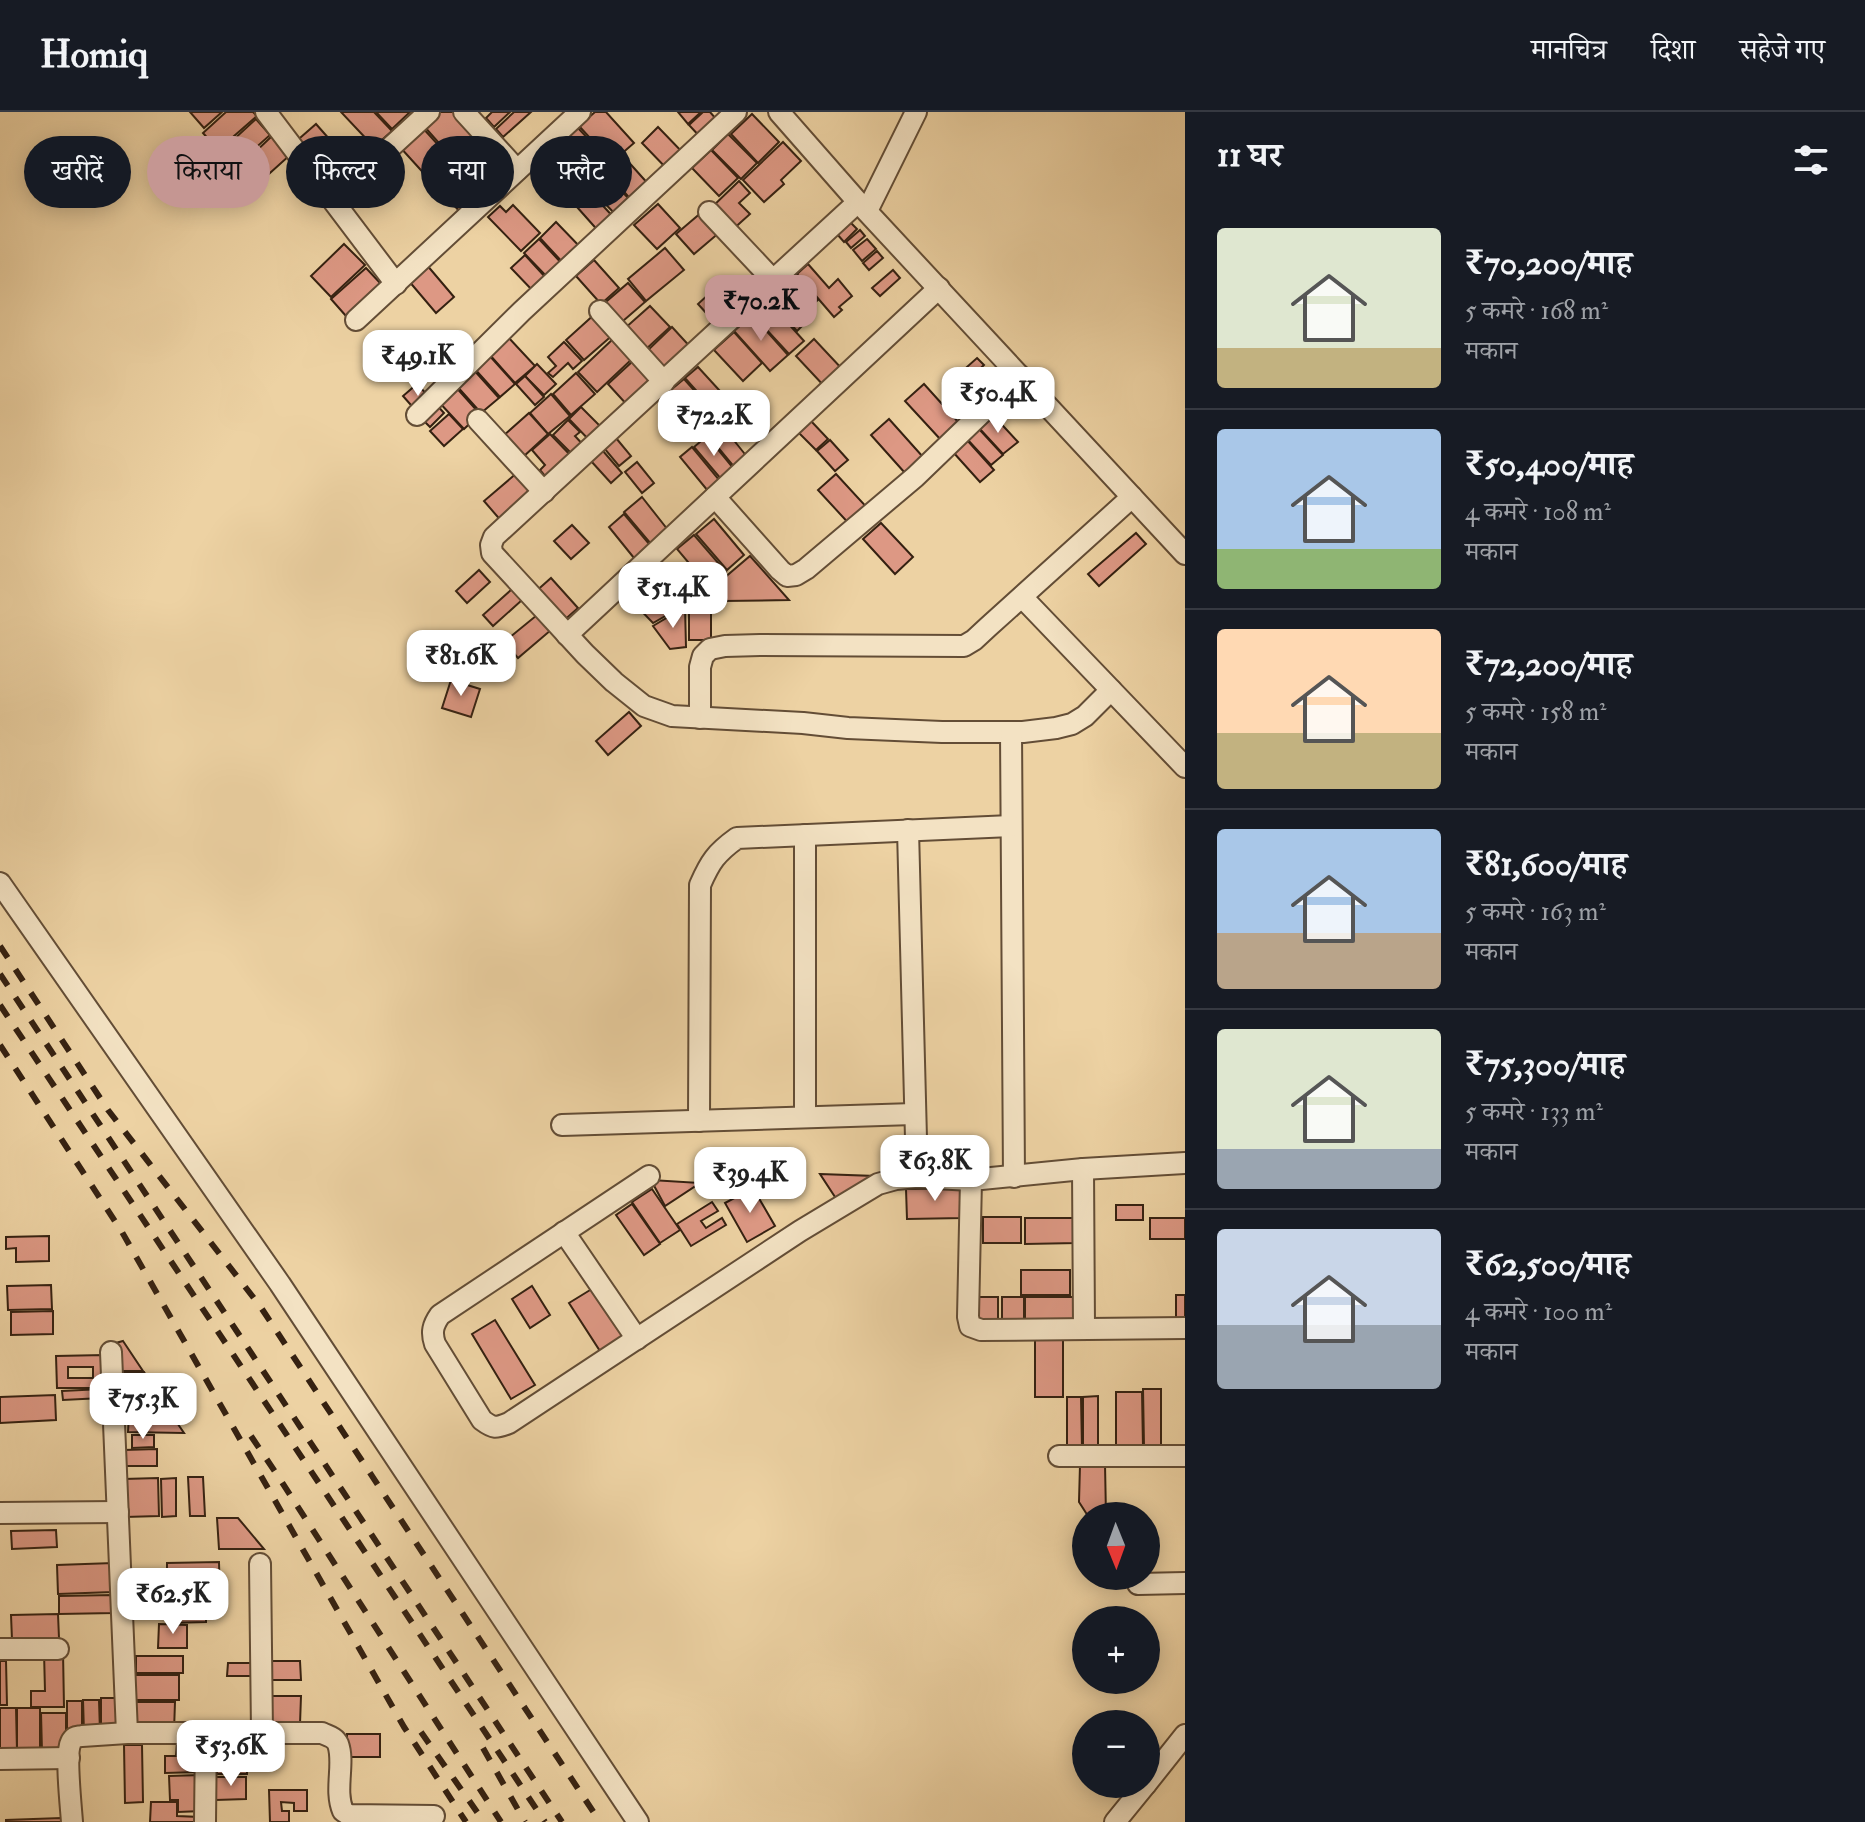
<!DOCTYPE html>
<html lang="hi">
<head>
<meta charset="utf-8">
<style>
	:root { --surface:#171b24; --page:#20242c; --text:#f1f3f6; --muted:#9ea1a6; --line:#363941; --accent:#c59692 }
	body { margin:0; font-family:"IM FELL Double Pica","Noto Serif Devanagari",serif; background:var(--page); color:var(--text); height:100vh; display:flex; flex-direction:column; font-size:30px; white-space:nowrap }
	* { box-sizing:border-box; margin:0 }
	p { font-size:26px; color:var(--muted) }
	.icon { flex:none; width:44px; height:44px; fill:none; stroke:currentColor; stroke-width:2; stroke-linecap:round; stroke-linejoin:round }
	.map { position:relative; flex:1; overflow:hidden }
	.panel { display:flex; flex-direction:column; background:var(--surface); width:680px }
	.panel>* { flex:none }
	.guide { position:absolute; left:24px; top:24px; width:760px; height:72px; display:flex; gap:16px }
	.needle { width:52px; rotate:179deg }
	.controls { position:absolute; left:1072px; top:1390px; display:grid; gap:16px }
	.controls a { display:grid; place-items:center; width:88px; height:88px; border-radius:50%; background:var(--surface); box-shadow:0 4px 20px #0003; font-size:40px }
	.price { position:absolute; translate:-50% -68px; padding:0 18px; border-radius:16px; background:#fff; color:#222; font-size:26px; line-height:52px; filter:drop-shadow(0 2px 4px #0008) }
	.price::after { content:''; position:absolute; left:50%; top:48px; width:24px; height:18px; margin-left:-12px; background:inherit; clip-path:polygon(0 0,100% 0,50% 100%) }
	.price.on { background:var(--accent); color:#111 }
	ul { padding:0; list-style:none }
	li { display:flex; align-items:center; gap:24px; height:200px; padding:0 32px }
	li+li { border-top:2px solid var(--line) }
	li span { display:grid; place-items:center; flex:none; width:224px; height:160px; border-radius:8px; color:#555 }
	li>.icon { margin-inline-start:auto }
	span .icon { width:96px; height:96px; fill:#fffc; stroke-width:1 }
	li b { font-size:34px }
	h2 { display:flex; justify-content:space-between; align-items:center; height:96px; padding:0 32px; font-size:34px }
	.tag { padding:0 28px; border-radius:36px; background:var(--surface); box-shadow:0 4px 20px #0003; font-size:28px; line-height:72px }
	.tag.on { background:var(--accent); color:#111 }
	header { display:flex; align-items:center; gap:48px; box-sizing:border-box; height:112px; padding:0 40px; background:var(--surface); border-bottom:2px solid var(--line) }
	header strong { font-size:38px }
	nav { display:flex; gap:44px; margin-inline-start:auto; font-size:28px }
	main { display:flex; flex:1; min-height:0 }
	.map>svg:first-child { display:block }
</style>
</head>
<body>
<header>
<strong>Homiq</strong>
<nav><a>मानचित्र</a><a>दिशा</a><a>सहेजे गए</a></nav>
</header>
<main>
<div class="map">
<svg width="1185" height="1710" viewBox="0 0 1185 1710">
	<rect width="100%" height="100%" fill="#edd2a3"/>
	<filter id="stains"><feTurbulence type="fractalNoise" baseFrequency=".0025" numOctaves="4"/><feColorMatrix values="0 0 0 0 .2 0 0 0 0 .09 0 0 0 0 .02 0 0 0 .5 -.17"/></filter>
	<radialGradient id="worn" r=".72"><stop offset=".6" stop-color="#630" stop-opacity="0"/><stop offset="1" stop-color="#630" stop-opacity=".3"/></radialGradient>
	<g fill="#dd9884" stroke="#352111" stroke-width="2" fill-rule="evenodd">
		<polygon points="190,0 222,0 204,16"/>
		<polygon points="226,0 253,0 257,4 218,38 203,21"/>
		<polygon points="341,0 374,0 392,19 374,35"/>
		<polygon points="376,0 410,0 392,17"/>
		<polygon points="437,0 456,0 478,25 453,47 423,13"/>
		<polygon points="492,0 510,0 494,15 486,6"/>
		<polygon points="514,0 531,0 503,25 496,17"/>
		<polygon points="595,0 606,0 634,31 612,50 579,14"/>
		<polygon points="678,0 701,0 688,12"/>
		<polygon points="703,0 710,0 717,8 704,29 689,13"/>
		<polygon points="752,2 779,30 758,51 731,22"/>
		<polygon points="256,7 270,23 233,56 219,41"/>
		<polygon points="316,12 353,54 329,75 293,32"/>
		<polygon points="421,14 451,47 429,67 399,34"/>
		<polygon points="658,15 687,45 671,61 642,31"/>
		<polygon points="578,16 611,51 592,68 559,33"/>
		<polygon points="728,22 757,51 741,67 712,38"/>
		<polygon points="272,24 290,43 251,78 234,60"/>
		<polygon points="479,25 511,60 485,83 454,48"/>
		<polygon points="783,30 801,49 781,68 784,72 764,90 743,68"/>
		<polygon points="711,38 738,66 719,84 692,56"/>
		<polygon points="562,39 592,70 575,87 545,56"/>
		<polygon points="625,46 650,74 632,89 608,61"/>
		<polygon points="452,48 484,83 462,102 431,68"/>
		<polygon points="607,64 632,90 618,105 592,78"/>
		<polygon points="739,69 750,81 739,91 750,102 731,119 710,97"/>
		<polygon points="592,82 617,109 601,122 577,95"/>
		<polygon points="658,92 680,116 657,137 634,113"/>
		<polygon points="513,93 540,121 521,139 488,105 500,94 506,100"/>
		<polygon points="702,100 720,120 694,142 676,122"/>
		<polygon points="556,110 583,138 566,154 540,126"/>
		<polygon points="850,110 857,117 844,130 837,122"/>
		<polygon points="860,118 865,124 851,136 846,130"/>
		<polygon points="539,127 565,155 551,169 524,141"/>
		<polygon points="867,127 876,137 862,149 853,138"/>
		<polygon points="344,132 365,153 331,185 311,164"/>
		<polygon points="665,136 684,158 646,189 628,167"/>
		<polygon points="877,139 883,146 869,158 863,151"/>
		<polygon points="525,143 547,167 534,180 511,156"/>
		<polygon points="594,148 619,176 601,192 576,164"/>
		<polygon points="426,152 454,185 436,201 408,168"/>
		<polygon points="808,152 829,176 838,167 852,184 839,195 842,198 834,205 797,162"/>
		<polygon points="366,156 382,173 346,204 331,187"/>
		<polygon points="893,158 900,166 880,184 872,176"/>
		<polygon points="795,162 818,188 802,201 779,175"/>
		<polygon points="628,171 645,190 616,215 600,195"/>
		<polygon points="721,171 742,193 718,214 698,192"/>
		<polygon points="778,178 807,209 797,219 768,187"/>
		<polygon points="768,189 804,229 789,242 753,203"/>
		<polygon points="650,194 670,215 644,239 624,217"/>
		<polygon points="596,201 615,221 584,248 566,228"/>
		<polygon points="752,203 788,243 770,259 734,219"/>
		<polygon points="672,215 694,239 667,264 645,241"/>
		<polygon points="734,220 762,251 743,269 714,238"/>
		<polygon points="508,225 535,254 515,271 489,242"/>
		<polygon points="613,227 632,247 597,280 578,260"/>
		<polygon points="814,227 844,259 826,276 796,244"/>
		<polygon points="564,230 582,249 573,257 568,251 553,265 548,261 556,254 548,245"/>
		<polygon points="488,242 515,272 500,285 473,255"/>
		<polygon points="977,246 984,253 966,270 959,262"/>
		<polygon points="633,249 654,272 629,295 608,272"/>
		<polygon points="537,252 556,272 544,283 525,264"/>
		<polygon points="698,255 730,290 717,302 685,266"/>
		<polygon points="473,257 499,286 481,301 455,272"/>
		<polygon points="576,261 595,282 571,303 553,282"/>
		<polygon points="525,264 544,285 535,293 516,272"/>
		<polygon points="684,267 719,306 700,322 666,282"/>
		<polygon points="417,272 432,288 418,301 403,284"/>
		<polygon points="924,272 960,312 941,328 905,289"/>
		<polygon points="454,273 480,302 464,317 437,288"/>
		<polygon points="551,282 570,304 548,322 530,301"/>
		<polygon points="435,291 444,301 430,315 420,305"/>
		<polygon points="581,295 604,318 592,331 569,307"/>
		<polygon points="529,301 548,322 523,345 503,324"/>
		<polygon points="449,302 463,317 444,334 430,319"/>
		<polygon points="993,303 1018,330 1003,342 979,316"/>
		<polygon points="889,307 923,345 905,361 871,323"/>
		<polygon points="568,308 580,320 575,324 586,336 576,346 553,323"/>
		<polygon points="811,309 828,327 816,338 799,321"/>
		<polygon points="720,311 748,346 735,356 706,321"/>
		<polygon points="979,317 1003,343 991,353 967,327"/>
		<polygon points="550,322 574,347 549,369 540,358 545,353 532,338"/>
		<polygon points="707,324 734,357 721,367 694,335"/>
		<polygon points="616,326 631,344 619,354 604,336"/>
		<polygon points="830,328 848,348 835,359 817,339"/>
		<polygon points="967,328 994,358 980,370 953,340"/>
		<polygon points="692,335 720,369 708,379 680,345"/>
		<polygon points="603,339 622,361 611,371 591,349"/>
		<polygon points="637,350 654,371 642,381 625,360"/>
		<polygon points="518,360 537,383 503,411 484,389"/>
		<polygon points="836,362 871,400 853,416 818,378"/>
		<polygon points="642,385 668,418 651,432 624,400"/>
		<polygon points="624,402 650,433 634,446 609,415"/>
		<polygon points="714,407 744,443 727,458 696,422"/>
		<polygon points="881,411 913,445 895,462 863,427"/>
		<polygon points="572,413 589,431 571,447 554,429"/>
		<polygon points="1136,421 1146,432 1099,474 1088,462"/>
		<polygon points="694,423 726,460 709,475 677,437"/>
		<polygon points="750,444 789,488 723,489 710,478"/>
		<polygon points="479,458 490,470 467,491 456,479"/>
		<polygon points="650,461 681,495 653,511 626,483"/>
		<polygon points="551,466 578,496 561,511 534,481"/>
		<polygon points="512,477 522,488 493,514 483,503"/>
		<polygon points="711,489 711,528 689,528 689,490"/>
		<polygon points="685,495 686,535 670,537 653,514"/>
		<polygon points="537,503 551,518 518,546 504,530"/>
		<polygon points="451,568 480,577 471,605 442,596"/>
		<polygon points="629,600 641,614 608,643 596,629"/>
		<polygon points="820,1062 874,1064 839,1091"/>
		<polygon points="651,1068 700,1071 665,1094"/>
		<polygon points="753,1076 775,1114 747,1130 725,1091"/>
		<polygon points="963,1076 963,1106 907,1107 906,1077"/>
		<polygon points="652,1077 680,1118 660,1131 632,1090"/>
		<polygon points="712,1090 718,1099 701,1109 706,1116 722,1106 726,1113 691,1134 677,1112"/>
		<polygon points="632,1092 660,1132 644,1143 616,1103"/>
		<rect x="1116" y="1093" width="27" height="15"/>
		<rect x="983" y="1105" width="38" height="26"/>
		<polygon points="1025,1106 1077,1106 1077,1131 1025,1132"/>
		<rect x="1150" y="1106" width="35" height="21"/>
		<polygon points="49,1124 49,1149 16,1150 16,1136 6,1137 6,1125"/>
		<rect x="1021" y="1158" width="49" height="25"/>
		<polygon points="51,1173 52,1197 8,1198 7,1174"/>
		<polygon points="532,1174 550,1203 530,1216 512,1187"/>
		<polygon points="595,1175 625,1223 600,1239 569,1191"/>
		<rect x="1176" y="1183" width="9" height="26"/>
		<rect x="975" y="1185" width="23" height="29"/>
		<rect x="1002" y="1185" width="22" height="28"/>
		<rect x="1025" y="1185" width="50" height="27"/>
		<polygon points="53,1199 53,1222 11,1223 11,1200"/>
		<polygon points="495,1208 535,1273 511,1287 472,1222"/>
		<polygon points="1063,1223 1063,1285 1035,1285 1035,1224"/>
		<polygon points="123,1229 143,1259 113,1259 112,1232"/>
		<path d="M104 1243V1276H57L56 1244ZM68 1255H93V1266H68Z"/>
		<polygon points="144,1260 158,1280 113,1280 112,1261"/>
		<polygon points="102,1277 102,1286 63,1288 62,1279"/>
		<polygon points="1143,1277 1161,1277 1161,1335 1144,1335"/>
		<polygon points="1116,1280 1142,1280 1143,1335 1116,1336"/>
		<polygon points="113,1281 156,1281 171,1301 113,1301"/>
		<polygon points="55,1283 56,1308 0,1311 0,1285"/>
		<polygon points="1098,1284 1098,1336 1083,1336 1083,1285"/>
		<polygon points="1067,1285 1081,1285 1082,1336 1067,1336"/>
		<polygon points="129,1302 171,1302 184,1321 128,1320"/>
		<polygon points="132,1323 154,1323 154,1335 132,1336"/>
		<polygon points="157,1337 157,1354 124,1354 124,1338"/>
		<polygon points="1105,1352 1106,1404 1088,1404 1079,1390 1080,1353"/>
		<polygon points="188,1365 203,1365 205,1404 190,1404"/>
		<polygon points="158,1366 159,1404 125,1405 124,1367"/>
		<polygon points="176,1366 176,1404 162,1405 161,1367"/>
		<polygon points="217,1406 238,1406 264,1437 219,1437"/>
		<polygon points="56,1418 57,1435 12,1437 11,1419"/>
		<polygon points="219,1450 220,1489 206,1490 206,1510 168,1511 168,1486 189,1485 189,1474 167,1475 167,1451"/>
		<polygon points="113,1451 113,1480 58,1482 57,1453"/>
		<polygon points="113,1483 114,1501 59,1502 59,1484"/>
		<polygon points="58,1502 59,1526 12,1528 11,1503"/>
		<polygon points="159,1512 187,1513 187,1536 158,1536"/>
		<polygon points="44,1540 63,1540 64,1595 31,1595 31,1579 45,1579"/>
		<rect x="136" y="1544" width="47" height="17"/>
		<polygon points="0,1549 6,1549 7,1593 0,1593"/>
		<polygon points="272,1549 300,1549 301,1568 272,1568"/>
		<polygon points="228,1551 256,1551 256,1564 227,1564"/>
		<polygon points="134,1563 179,1563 179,1588 133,1588"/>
		<polygon points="271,1584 301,1584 300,1612 271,1612"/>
		<polygon points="101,1586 120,1586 120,1618 101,1619"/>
		<polygon points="83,1588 99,1588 100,1620 84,1621"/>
		<rect x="67" y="1589" width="15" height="31"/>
		<polygon points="135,1590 175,1590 174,1619 134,1618"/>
		<polygon points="0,1596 16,1596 17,1639 0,1639"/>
		<rect x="17" y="1596" width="23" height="43"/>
		<polygon points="41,1601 66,1601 66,1640 42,1640"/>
		<rect x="347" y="1622" width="33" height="23"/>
		<polygon points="177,1630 199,1630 199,1660 165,1661 165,1644 176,1644"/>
		<rect x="217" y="1630" width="30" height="32"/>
		<polygon points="124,1633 142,1633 143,1690 125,1691"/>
		<polygon points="201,1663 202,1699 178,1700 178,1688 170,1688 169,1664"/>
		<polygon points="215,1665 246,1665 246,1687 216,1688"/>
		<polygon points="269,1678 307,1678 307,1699 294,1699 294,1691 281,1690 282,1699 289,1699 289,1710 270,1710"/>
		<polygon points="151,1690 177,1690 177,1704 200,1705 200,1710 150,1710"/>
		<polygon points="61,1706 62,1710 6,1710 6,1708"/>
	</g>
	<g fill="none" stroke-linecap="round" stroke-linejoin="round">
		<g stroke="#634d36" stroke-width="24">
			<g id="minor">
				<polyline points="266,0 396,172"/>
				<polyline points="464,0 517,58"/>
				<polyline points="779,0 858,90 1185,442"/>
				<polyline points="333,88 429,0"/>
				<polyline points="858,90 494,425 491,433 492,441 585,542 614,570 644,594 672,604 803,611 848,616 942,620 1023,620 1056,616 1072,612 1085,604 1111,578"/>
				<polyline points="867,99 916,0"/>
				<polyline points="709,100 773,168"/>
				<polyline points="600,199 664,270"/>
				<polyline points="356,208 580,0"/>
				<polyline points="417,303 522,199 736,0"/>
				<polyline points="478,308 544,380"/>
				<polyline points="715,385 780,458 787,464 796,463 806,457 915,365 1020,264"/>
				<polyline points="1022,485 1185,655"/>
				<polyline points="567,523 939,176"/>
				<polyline points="700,606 700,555 703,544 710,537 725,534 760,533 964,534 974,528 988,515 1132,385"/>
				<polyline points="1011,620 1014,1065"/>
				<polyline points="908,718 917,1065"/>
				<polyline points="805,723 805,1005"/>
				<polyline points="0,771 280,1172 638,1710"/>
				<path d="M699 1009 700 773C710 750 716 741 737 726L1011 714"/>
				<polyline points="562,1013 914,1002"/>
				<polyline points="1083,1057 1084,1215"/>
				<path d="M649 1064 440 1203C433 1213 431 1220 435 1232L482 1308C494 1317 496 1316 509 1311L800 1119 878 1072 896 1067 917 1065 971 1068 1083 1057 1185 1051"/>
				<polyline points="971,1068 968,1205 970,1214 981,1218 1185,1216"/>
				<polyline points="564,1120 637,1227"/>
				<polyline points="111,1240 127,1621"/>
				<polyline points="1059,1344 1185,1344"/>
				<polyline points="0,1401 118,1400"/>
				<polyline points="260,1452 262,1620"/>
				<polyline points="1138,1472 1185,1471"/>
				<polyline points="0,1537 58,1537"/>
				<polyline points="0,1647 69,1646"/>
				<polyline points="1146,1672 1185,1623"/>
				<path d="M72 1710C71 1695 65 1641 71 1630 74 1624 76 1625 82 1624L127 1621H322C328 1624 335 1625 338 1632 345 1651 334 1678 343 1699L349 1703 434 1704"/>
				<polyline points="205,1710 206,1621"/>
				<polyline points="1115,1710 1146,1672"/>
			</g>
		</g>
		<use href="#minor" stroke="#f3e2c3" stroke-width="20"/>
		<g stroke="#352111" stroke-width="6" stroke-dasharray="14 14" stroke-linecap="butt">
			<polyline points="0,834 108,998 260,1194 600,1710"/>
			<polyline points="0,862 562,1710"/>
			<polyline points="0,893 545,1710"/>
			<polyline points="0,933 122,1120 404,1615 466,1710"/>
			<polyline points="251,1324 278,1364 501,1710"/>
			<polyline points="421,1620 484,1710"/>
			<polyline points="483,1636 525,1710"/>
		</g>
	</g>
	<rect width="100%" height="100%" filter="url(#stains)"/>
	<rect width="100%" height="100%" fill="url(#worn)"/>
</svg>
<div class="controls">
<a><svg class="needle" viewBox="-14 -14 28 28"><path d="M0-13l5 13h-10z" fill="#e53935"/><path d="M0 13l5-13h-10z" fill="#9ea1a6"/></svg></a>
<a>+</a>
<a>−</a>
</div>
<b class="price on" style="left:761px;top:231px">₹70.2K</b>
<b class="price" style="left:418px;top:286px">₹49.1K</b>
<b class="price" style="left:998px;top:323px">₹50.4K</b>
<b class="price" style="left:714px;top:346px">₹72.2K</b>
<b class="price" style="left:673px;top:518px">₹51.4K</b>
<b class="price" style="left:461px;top:586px">₹81.6K</b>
<b class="price" style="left:935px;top:1091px">₹63.8K</b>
<b class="price" style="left:750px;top:1103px">₹39.4K</b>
<b class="price" style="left:143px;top:1329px">₹75.3K</b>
<b class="price" style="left:173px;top:1524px">₹62.5K</b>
<b class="price" style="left:231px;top:1676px">₹53.6K</b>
<div class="guide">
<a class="tag">खरीदें</a>
<a class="tag on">किराया</a>
<a class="tag">फ़िल्टर</a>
<a class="tag">नया</a>
<a class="tag">फ़्लैट</a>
</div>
</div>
<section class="panel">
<h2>11 घर<svg class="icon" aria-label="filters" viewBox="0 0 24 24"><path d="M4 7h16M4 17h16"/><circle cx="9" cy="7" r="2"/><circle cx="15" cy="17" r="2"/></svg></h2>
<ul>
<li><span style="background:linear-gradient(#dfe7d0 75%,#c2b280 0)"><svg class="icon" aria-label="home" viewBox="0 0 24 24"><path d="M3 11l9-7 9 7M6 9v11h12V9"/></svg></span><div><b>₹70,200/माह</b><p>5 कमरे · 168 m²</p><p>मकान</p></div></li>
<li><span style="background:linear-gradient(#a9c7e8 75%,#8fb573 0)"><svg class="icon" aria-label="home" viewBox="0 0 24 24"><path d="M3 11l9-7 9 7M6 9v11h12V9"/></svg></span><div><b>₹50,400/माह</b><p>4 कमरे · 108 m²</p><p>मकान</p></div></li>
<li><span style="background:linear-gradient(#ffd9b3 65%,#c2b280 0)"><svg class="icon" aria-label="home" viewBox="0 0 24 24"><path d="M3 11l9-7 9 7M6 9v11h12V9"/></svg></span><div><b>₹72,200/माह</b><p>5 कमरे · 158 m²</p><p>मकान</p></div></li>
<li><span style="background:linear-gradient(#a9c7e8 65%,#b9a48a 0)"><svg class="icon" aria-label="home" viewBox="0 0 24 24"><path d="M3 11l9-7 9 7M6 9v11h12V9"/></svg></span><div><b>₹81,600/माह</b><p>5 कमरे · 163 m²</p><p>मकान</p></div></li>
<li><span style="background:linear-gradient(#dfe7d0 75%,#9aa5b1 0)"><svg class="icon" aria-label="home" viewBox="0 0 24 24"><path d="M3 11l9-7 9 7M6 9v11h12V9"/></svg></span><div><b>₹75,300/माह</b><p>5 कमरे · 133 m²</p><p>मकान</p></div></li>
<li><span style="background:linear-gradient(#c9d6e8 60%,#9aa5b1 0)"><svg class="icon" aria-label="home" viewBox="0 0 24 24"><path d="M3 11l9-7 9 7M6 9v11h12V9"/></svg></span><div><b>₹62,500/माह</b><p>4 कमरे · 100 m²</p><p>मकान</p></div></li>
</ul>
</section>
</main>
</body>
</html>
